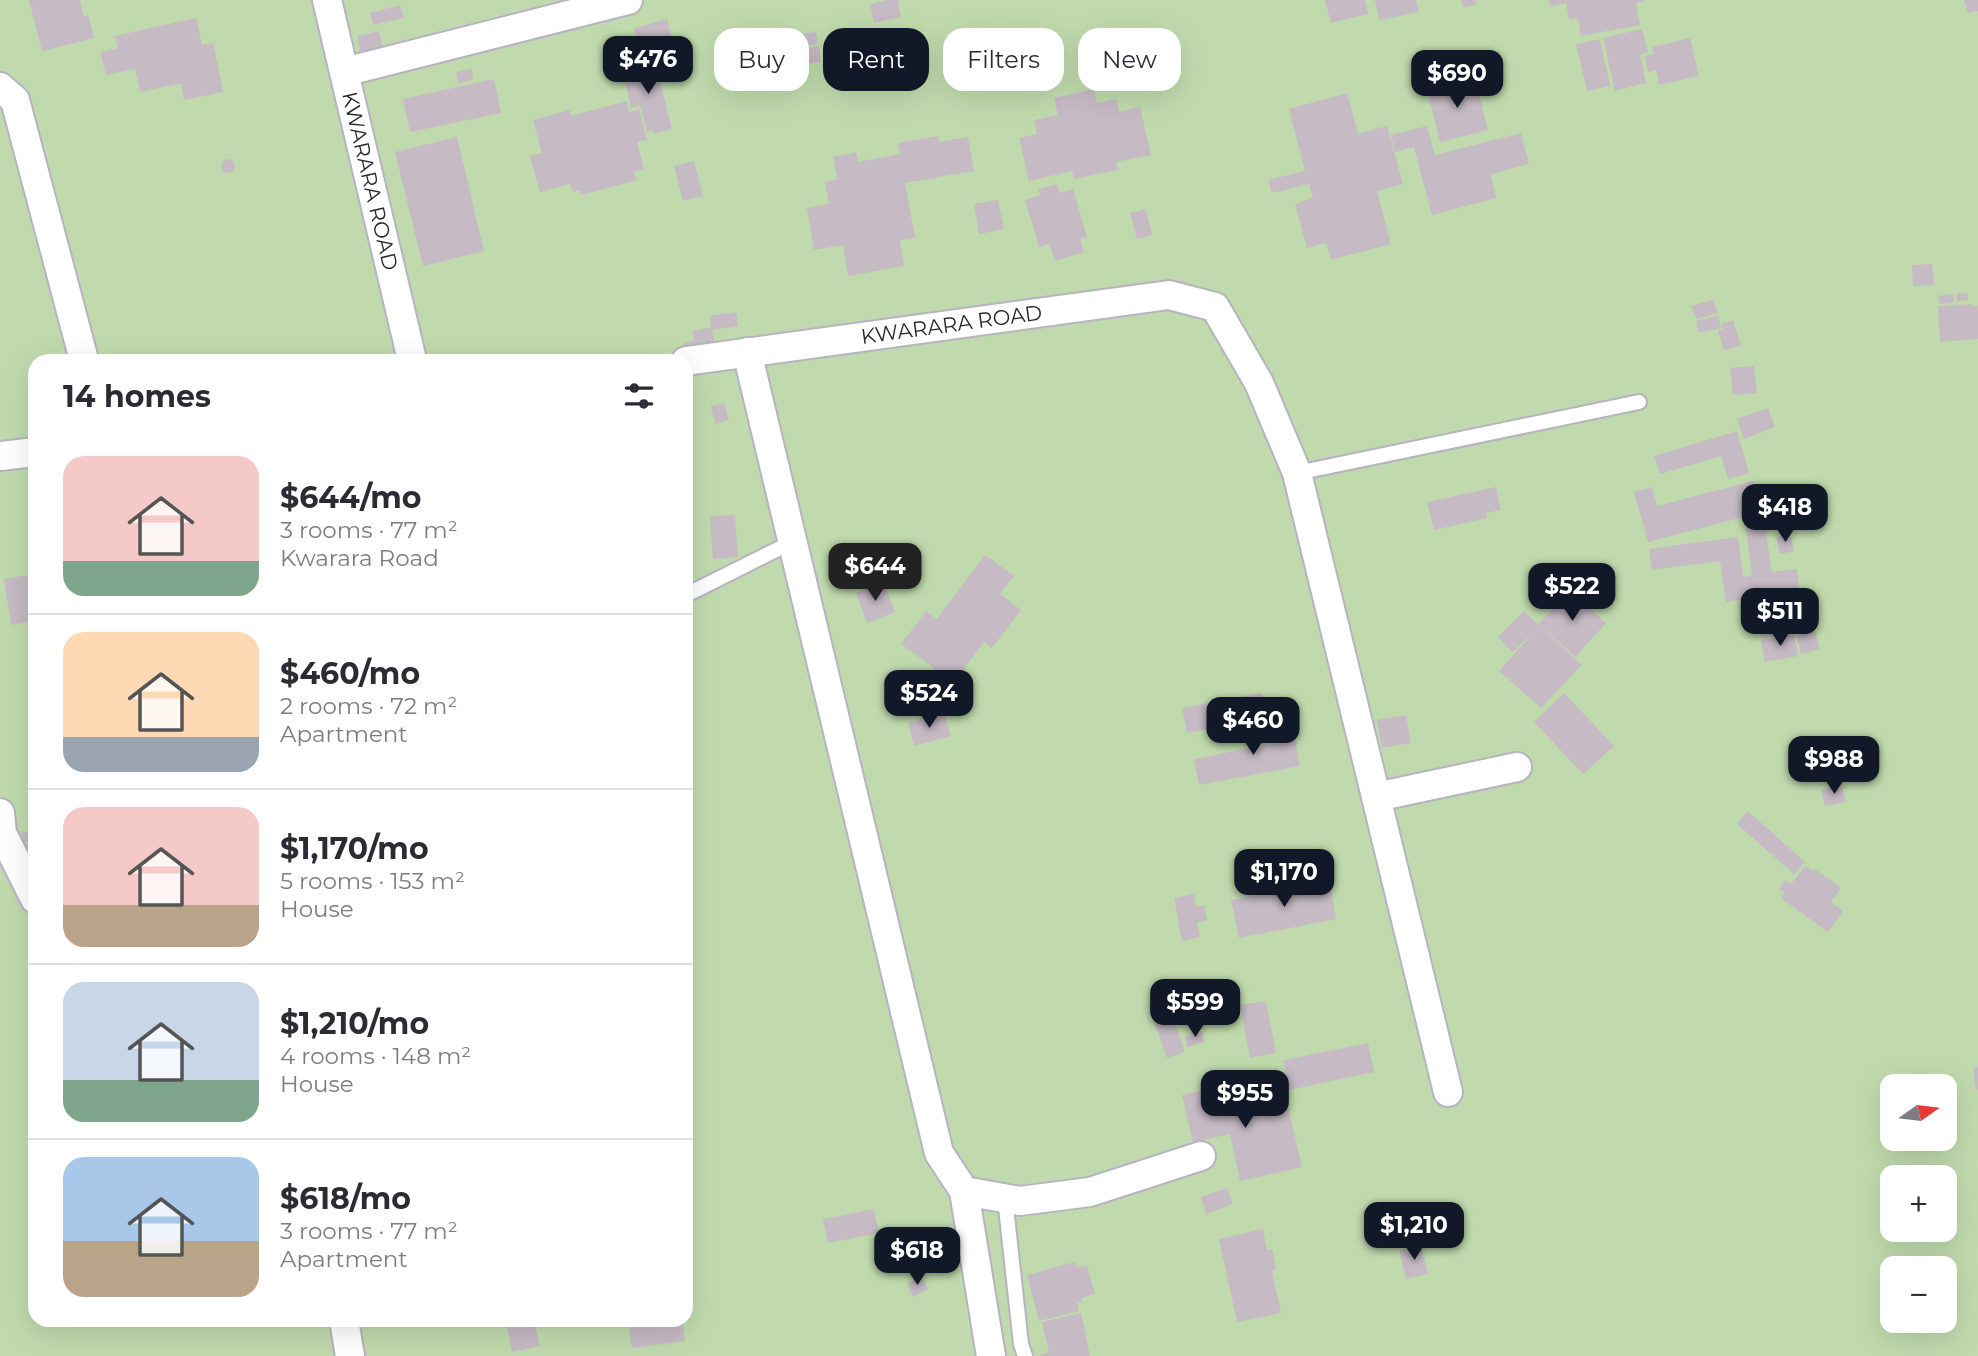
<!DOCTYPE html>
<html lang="en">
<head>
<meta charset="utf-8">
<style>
	:root { --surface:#fff; --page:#f7f7f7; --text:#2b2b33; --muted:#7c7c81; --line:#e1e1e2; --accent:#111827 }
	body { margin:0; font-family:Montserrat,sans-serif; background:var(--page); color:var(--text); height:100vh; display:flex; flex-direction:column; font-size:26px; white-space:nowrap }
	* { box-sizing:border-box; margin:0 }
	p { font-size:23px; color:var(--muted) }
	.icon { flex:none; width:38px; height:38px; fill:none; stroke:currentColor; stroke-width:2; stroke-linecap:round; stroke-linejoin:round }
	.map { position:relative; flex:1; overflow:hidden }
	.side { position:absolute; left:28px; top:354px; width:665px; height:973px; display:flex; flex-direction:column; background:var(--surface); border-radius:21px; box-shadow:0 7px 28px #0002 }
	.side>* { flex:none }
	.hud { position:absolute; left:714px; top:28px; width:665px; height:63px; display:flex; gap:14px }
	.needle { width:46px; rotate:76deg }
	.controls { position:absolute; left:1880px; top:1074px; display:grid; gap:14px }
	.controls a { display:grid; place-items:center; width:77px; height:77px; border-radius:14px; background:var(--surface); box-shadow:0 7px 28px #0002; font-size:35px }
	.price { position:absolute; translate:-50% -60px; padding:0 16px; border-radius:14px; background:var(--accent); color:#fff; font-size:23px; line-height:46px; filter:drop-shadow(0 2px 4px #0008) }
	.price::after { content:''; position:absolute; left:50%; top:42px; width:21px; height:16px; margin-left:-10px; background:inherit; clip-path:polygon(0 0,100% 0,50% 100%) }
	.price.on { background:#222; color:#fff }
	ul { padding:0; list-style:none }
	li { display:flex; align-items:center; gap:21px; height:175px; padding:0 35px }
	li+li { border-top:2px solid var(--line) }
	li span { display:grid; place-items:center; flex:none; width:196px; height:140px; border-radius:21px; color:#555 }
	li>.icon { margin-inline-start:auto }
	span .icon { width:84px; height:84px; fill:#fffc; stroke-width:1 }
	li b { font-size:30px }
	h2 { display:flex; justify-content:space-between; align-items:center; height:84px; padding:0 35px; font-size:30px }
	.pill { padding:0 24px; border-radius:21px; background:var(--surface); box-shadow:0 7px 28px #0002; font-size:24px; line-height:63px }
	.pill.on { background:var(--accent); color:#fff }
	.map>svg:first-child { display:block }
</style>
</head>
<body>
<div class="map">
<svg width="1978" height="1356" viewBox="0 0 1978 1356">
	<rect width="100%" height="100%" fill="#f8f5fe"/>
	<path fill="#c0daad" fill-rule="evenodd" d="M0 0H1978V1356H0ZM35 360H686V1320H35ZM1892 1087H1944V1139H1892ZM1892 1178H1944V1230H1892ZM1892 1269H1944V1321H1892Z"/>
	<g fill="#c6bac4">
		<polygon points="29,0 80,0 84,17 88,15 94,38 42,51"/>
		<polygon points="886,0 898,0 901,17 874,23 870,4"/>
		<polygon points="1325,0 1365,0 1368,14 1331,23"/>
		<polygon points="1375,0 1416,0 1419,12 1379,20"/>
		<polygon points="1461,0 1475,0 1477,4 1464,8"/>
		<polygon points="1549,0 1644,0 1644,1 1636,3 1640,25 1581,36 1578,18 1569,20 1566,3 1550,6"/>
		<polygon points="1964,0 1978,0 1978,11 1968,13"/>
		<polygon points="400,5 404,18 373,25 370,13"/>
		<polygon points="196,18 202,45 213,43 223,92 184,100 181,83 140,92 135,69 106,75 100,52 118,48 115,36"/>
		<polygon points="667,19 672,41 639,49 634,28"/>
		<polygon points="1642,29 1648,53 1640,55 1646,83 1615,91 1603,38"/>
		<polygon points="379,31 383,48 361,54 357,36"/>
		<polygon points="816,32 818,44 780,51 778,38"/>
		<polygon points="1690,38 1699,76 1659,85 1656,70 1648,72 1645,56 1654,54 1652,47"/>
		<polygon points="1600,39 1610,86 1587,91 1576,44"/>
		<polygon points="771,41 774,68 725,73 722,45"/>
		<polygon points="819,46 821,62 782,68 779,53"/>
		<polygon points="655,61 672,129 653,134 653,131 647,132 640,106 631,108 622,69"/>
		<polygon points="472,69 473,80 458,83 456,72"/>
		<polygon points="494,79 501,113 410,132 403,99"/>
		<polygon points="1475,79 1488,130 1440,142 1427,90"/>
		<polygon points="1094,89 1097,103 1116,99 1119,112 1140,107 1151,155 1116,162 1118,170 1074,179 1072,171 1029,181 1019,138 1037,134 1034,120 1058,115 1054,98"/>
		<polygon points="1347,93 1358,134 1387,126 1403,184 1377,191 1391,244 1331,260 1326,243 1307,248 1295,204 1313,198 1309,184 1272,193 1268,180 1305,171 1289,109"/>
		<polygon points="627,101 629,112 639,109 647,140 637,142 644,169 634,172 637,180 581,195 580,190 573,192 570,184 540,192 530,156 542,153 533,120 570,110 571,116"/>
		<polygon points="1427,126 1435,155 1521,133 1529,164 1491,174 1496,198 1432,215 1414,147 1395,152 1391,135"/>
		<polygon points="938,136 939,142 968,137 974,171 905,183 915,238 900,240 904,266 848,276 843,245 814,250 807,208 829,204 825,182 837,179 833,157 856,152 858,162 900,154 898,143"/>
		<polygon points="457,137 484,251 423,266 395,152"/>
		<circle cx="228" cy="166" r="7"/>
		<polygon points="694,161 703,196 683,201 674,166"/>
		<polygon points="1057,184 1060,193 1073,189 1087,237 1080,239 1084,252 1055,261 1050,244 1039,247 1025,200 1040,195 1038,189"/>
		<polygon points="998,200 1004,229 979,234 974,204"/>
		<polygon points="1146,209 1152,235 1137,239 1130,213"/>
		<polygon points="1932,264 1934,285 1913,286 1912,265"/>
		<polygon points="1967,293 1968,300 1957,301 1956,294"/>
		<polygon points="1953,294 1954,302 1940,304 1938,296"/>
		<polygon points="1713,300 1718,313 1696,319 1691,306"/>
		<polygon points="1972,304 1972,306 1978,306 1978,339 1940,342 1938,306"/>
		<polygon points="736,312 738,326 712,330 716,351 687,357 684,343 694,341 692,331 711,327 710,316"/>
		<polygon points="1718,316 1721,328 1699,333 1696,321"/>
		<polygon points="1733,320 1741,346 1724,350 1718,330 1723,329 1721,324"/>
		<polygon points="1754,366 1757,393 1733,395 1730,368"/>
		<polygon points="724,403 729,420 715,424 711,406"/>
		<polygon points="1768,408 1775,427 1744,439 1737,419"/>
		<polygon points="1737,431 1749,473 1728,479 1721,456 1660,474 1654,456"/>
		<polygon points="1753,481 1762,512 1648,542 1634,492 1652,487 1657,506"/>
		<polygon points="1496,487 1501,510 1486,513 1487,518 1434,530 1427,502"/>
		<polygon points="735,515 738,557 713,559 710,516"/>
		<polygon points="1764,519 1772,572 1797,569 1800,592 1726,602 1720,561 1652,570 1649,549 1738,537 1743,577 1752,576 1745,521"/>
		<polygon points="1790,534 1794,551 1780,554 1776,537"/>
		<polygon points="985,555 1014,576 1000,594 1021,610 992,648 984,642 954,683 901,644 926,611 937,619"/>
		<polygon points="35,574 35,621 11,625 4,579"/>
		<polygon points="884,583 895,612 867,623 856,593"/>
		<polygon points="1569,590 1606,623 1575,657 1539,624"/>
		<polygon points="1783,597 1785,612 1792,611 1796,633 1761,638 1758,619 1769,617 1767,600"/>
		<polygon points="1809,609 1815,628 1800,633 1794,614"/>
		<polygon points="1524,611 1582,665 1541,708 1499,671 1536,630 1513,652 1498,637"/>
		<polygon points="1815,631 1820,649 1801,654 1796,636"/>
		<polygon points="1794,634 1798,656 1765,662 1761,640"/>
		<polygon points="1262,693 1267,718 1187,733 1182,708"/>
		<polygon points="1564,693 1614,746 1583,774 1534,722"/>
		<polygon points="35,709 35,729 34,729 30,710"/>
		<polygon points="944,713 951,736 914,746 908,723"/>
		<polygon points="1290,713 1300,766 1199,785 1194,759 1276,743 1271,716"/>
		<polygon points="1406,715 1411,743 1382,748 1377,720"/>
		<polygon points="1842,786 1846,802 1825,806 1821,790"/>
		<polygon points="1748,811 1805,862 1794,874 1737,824"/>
		<polygon points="35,830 35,874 32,874 21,833"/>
		<polygon points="1805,866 1813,871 1815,869 1841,888 1831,902 1843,911 1828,932 1781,898 1785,893 1779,889 1786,880 1791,884"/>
		<polygon points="1329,881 1336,919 1239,938 1231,900"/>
		<polygon points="1194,894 1196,907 1204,905 1207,920 1197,922 1200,937 1182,941 1174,898"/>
		<polygon points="1166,998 1185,1052 1167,1058 1148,1005"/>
		<polygon points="1266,1001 1276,1053 1250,1058 1240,1005"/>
		<polygon points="1202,1032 1204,1042 1187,1047 1185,1037"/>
		<polygon points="1368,1043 1374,1072 1289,1090 1283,1060"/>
		<polygon points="1978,1067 1978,1090 1976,1090 1973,1068"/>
		<polygon points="1242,1081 1249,1111 1287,1103 1302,1167 1240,1181 1230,1134 1193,1142 1182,1095"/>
		<polygon points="1227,1188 1233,1204 1206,1214 1201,1197"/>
		<polygon points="874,1209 879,1233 828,1243 823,1219"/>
		<polygon points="1263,1229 1267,1250 1272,1249 1276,1270 1272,1271 1281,1313 1237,1322 1219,1239"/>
		<polygon points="1421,1246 1428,1274 1406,1279 1399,1251"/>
		<polygon points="1075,1262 1077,1268 1087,1265 1095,1294 1081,1298 1082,1302 1077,1303 1079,1311 1039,1321 1027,1275"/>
		<polygon points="921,1276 928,1289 913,1297 907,1284"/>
		<polygon points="1081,1313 1090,1356 1038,1356 1049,1352 1042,1322"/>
		<polygon points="527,1320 534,1320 540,1346 512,1352 506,1324"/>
		<polygon points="648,1320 682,1320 685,1341 632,1348 628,1322"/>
	</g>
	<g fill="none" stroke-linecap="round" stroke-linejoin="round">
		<g stroke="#b7b3c1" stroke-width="18">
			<g id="lane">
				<polyline points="1297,473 1639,402"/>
				<polyline points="686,595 792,542"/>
				<polyline points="1005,1198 1021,1344 1025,1356"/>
			</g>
		</g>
		<g stroke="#b7b3c1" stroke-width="32">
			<g id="street">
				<path id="s1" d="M327 0 412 360"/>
				<polyline points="344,72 628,0"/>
				<polyline points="0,87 15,100 84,360"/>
				<polyline points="747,352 939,1153 964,1191 1020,1201 1090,1192 1201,1156"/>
				<path id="s2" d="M686 361 1169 295 1215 307 1259 383 1297 473 1448 1092"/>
				<polyline points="0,456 35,452"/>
				<polyline points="1376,797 1517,767"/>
				<polyline points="0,813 2,833 35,899"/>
				<polyline points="964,1191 991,1356"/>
				<polyline points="344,1320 350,1356"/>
			</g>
		</g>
		<use href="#lane" stroke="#fff" stroke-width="14"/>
		<use href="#street" stroke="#fff" stroke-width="28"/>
	</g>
	<g text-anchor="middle" stroke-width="5" stroke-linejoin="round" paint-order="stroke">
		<g font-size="21" fill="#2a282d" stroke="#fff">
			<text dy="7" stroke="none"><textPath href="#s1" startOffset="186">KWARARA ROAD</textPath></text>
			<text dy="7" stroke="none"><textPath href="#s2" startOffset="268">KWARARA ROAD</textPath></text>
		</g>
	</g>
</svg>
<div class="controls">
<a><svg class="needle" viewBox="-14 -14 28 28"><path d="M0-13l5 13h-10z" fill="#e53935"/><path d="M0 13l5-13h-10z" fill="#7c7c81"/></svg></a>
<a>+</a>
<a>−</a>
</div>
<b class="price" style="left:648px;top:96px">$476</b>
<b class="price" style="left:1457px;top:110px">$690</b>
<b class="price" style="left:1785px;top:544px">$418</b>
<b class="price on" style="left:875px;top:603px">$644</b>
<b class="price" style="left:1572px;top:623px">$522</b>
<b class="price" style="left:1780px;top:648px">$511</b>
<b class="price" style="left:929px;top:730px">$524</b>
<b class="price" style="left:1253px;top:757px">$460</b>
<b class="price" style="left:1834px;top:796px">$988</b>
<b class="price" style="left:1284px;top:909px">$1,170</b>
<b class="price" style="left:1195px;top:1039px">$599</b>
<b class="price" style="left:1245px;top:1130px">$955</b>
<b class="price" style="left:1414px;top:1262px">$1,210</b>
<b class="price" style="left:917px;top:1287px">$618</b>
<div class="hud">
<a class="pill">Buy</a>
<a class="pill on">Rent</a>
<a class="pill">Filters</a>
<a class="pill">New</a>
</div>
<section class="side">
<h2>14 homes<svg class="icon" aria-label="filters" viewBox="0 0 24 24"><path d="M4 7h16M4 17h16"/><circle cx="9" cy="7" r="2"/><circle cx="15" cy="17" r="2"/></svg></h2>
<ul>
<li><span style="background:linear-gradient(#f6c9c9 75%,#7fa58c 0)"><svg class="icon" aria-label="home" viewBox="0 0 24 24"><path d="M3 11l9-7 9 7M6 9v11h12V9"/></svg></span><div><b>$644/mo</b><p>3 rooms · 77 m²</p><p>Kwarara Road</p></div></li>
<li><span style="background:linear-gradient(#ffd9b3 75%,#9aa5b1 0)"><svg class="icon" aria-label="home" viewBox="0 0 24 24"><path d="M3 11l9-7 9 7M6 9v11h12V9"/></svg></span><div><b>$460/mo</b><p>2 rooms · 72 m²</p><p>Apartment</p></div></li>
<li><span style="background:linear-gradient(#f6c9c9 70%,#b9a48a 0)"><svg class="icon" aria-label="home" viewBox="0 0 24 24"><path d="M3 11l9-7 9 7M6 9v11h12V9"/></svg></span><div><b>$1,170/mo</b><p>5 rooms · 153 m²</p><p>House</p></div></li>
<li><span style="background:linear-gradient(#c9d6e8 70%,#7fa58c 0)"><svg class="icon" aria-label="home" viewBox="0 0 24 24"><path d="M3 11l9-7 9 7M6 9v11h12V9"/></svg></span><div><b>$1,210/mo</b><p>4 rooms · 148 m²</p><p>House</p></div></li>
<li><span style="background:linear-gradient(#a9c7e8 60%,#b9a48a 0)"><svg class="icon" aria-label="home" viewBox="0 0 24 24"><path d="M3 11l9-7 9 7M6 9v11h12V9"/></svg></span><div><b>$618/mo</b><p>3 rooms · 77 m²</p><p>Apartment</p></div></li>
</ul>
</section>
</div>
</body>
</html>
